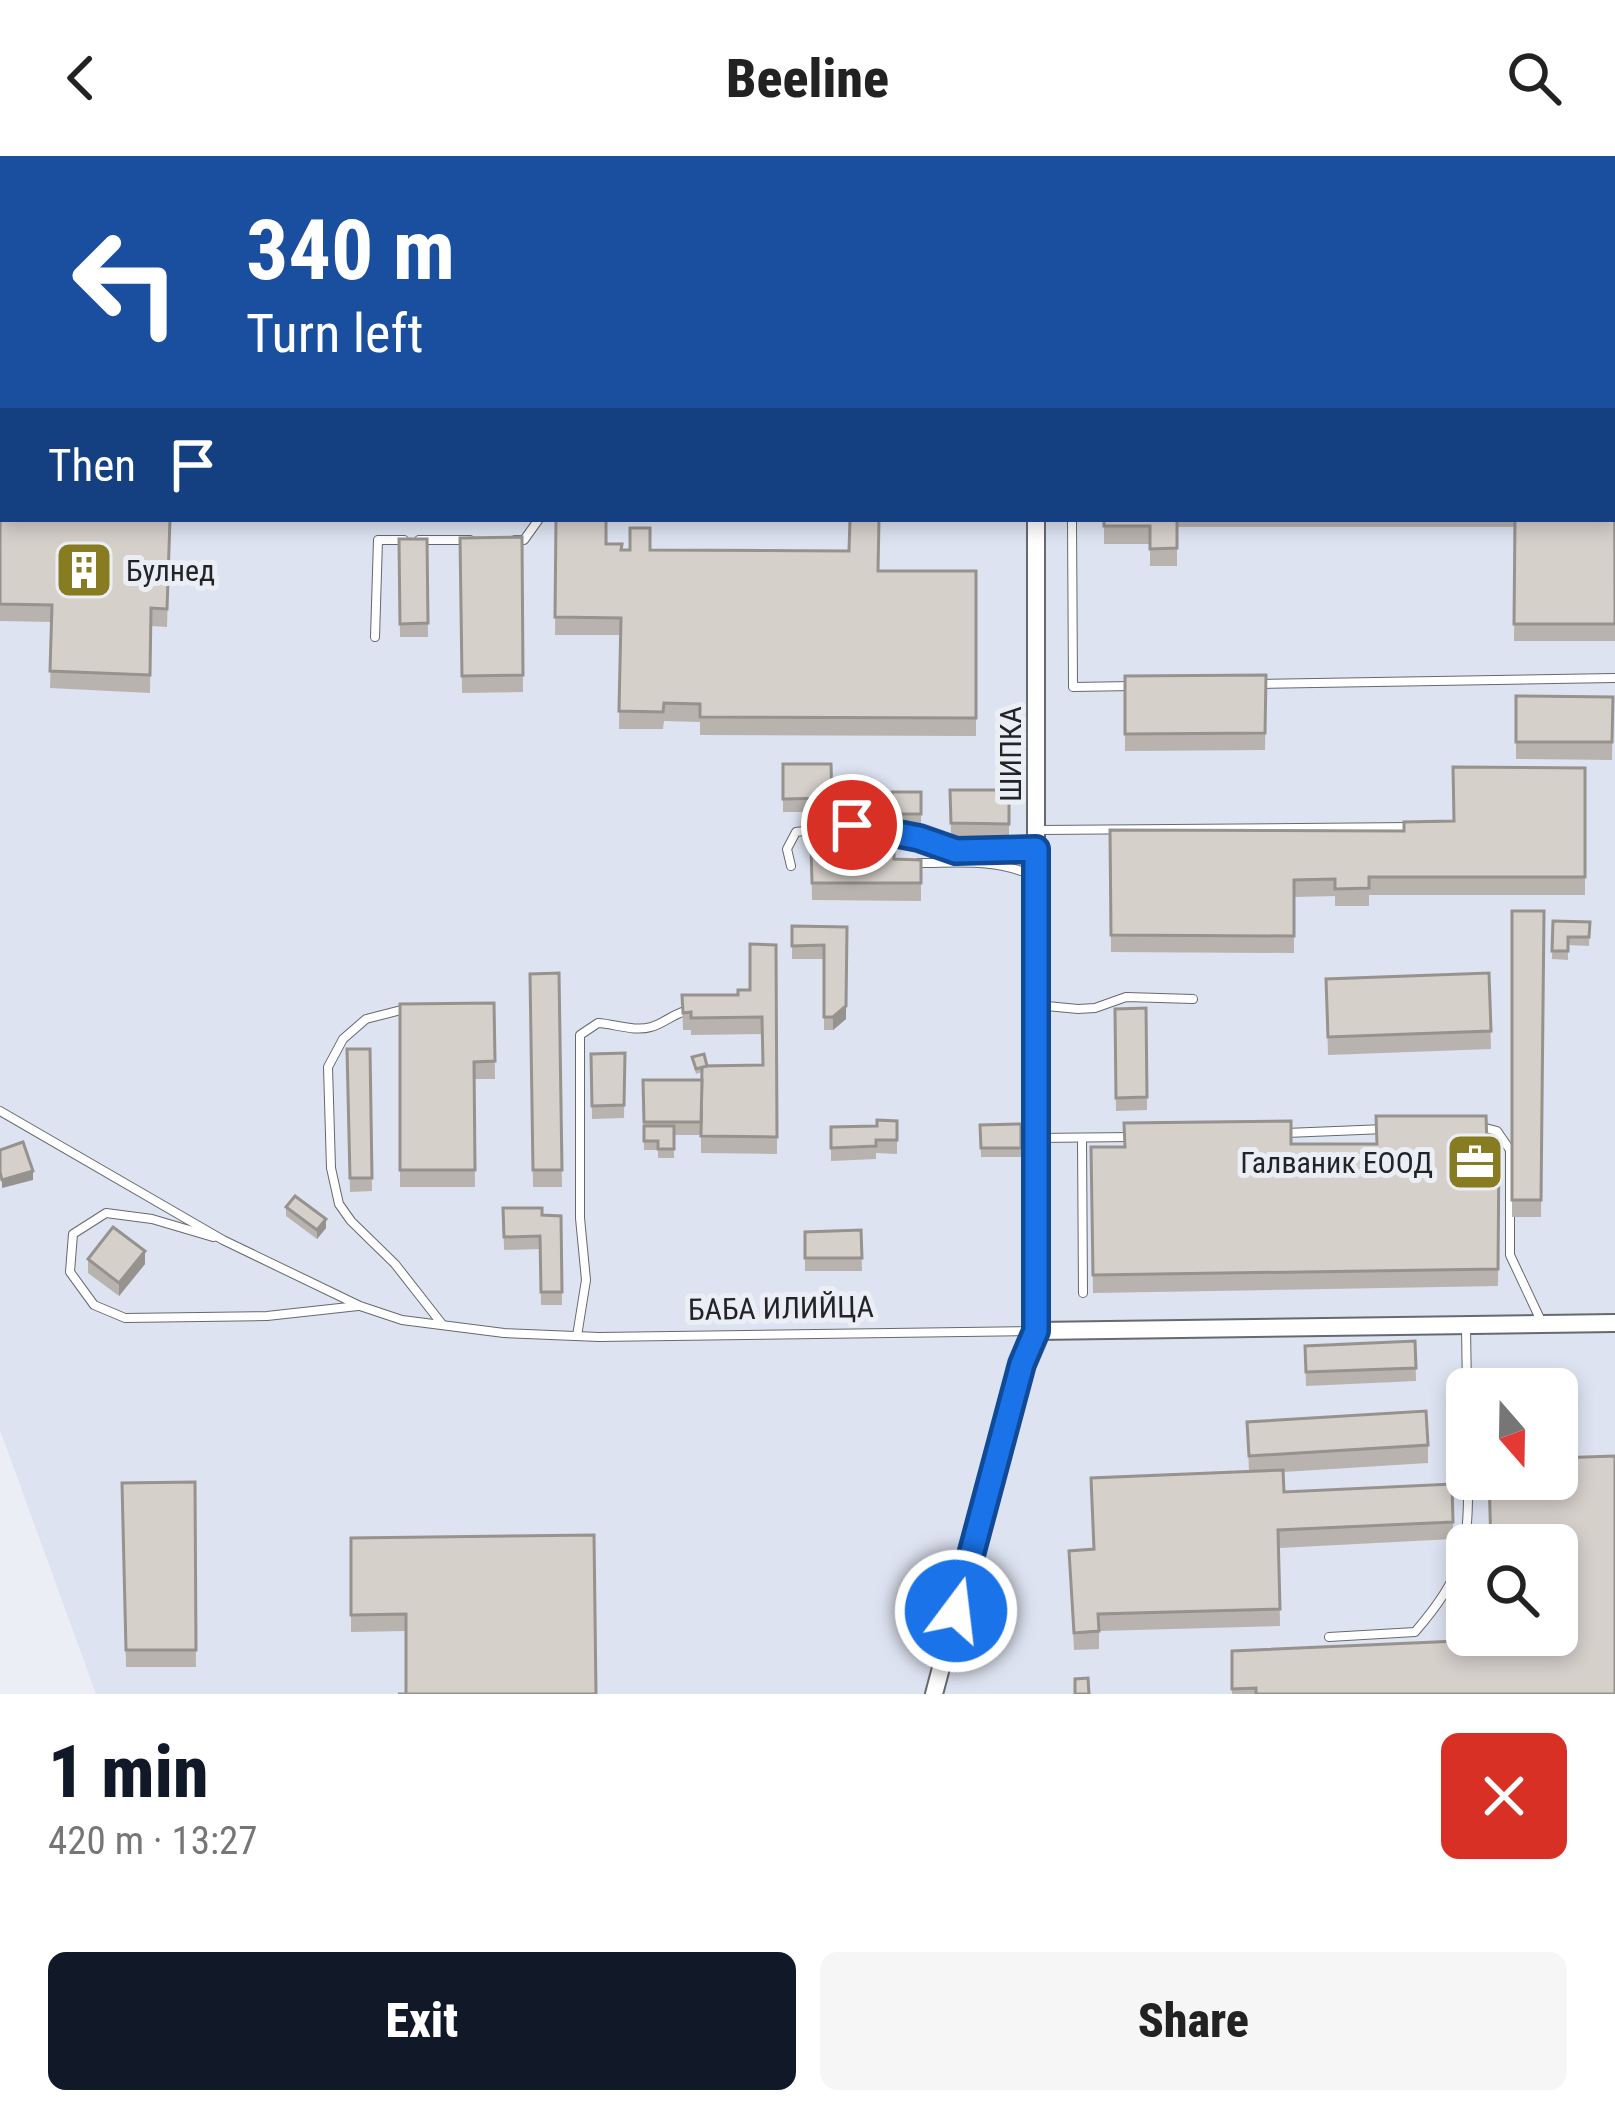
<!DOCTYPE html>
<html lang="en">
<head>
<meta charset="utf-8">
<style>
  :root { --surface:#fff; --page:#f6f6f6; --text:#222; --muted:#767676; --accent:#111827 }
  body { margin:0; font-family:"Roboto Condensed",sans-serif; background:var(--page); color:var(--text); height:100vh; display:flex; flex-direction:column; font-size:45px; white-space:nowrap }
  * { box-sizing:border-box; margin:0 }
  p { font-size:39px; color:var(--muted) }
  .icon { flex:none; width:66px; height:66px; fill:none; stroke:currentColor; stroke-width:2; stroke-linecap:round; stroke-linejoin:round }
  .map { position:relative; height:1538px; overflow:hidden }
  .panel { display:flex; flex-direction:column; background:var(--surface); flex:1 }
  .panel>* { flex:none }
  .top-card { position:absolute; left:0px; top:0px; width:1617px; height:366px; box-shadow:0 6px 18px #0003; background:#1a4fa0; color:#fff; overflow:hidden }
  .needle { width:78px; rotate:160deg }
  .controls { position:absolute; left:1446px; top:1212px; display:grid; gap:24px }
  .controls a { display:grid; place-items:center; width:132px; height:132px; border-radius:18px; background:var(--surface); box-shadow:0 6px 18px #0003; font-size:60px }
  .pin { position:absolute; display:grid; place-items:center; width:102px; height:102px; color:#fff; margin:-51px; border:6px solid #fff; border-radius:50%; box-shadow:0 3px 12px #0007 }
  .me { position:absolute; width:132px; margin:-66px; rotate:15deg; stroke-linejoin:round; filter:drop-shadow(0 0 9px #0008) }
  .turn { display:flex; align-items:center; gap:42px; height:252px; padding:0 48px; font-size:54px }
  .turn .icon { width:156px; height:156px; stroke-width:2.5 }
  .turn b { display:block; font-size:84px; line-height:102px }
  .then { display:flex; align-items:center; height:114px; padding:0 48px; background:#0003; gap:24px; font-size:45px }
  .round { display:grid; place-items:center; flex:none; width:126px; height:126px; border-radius:18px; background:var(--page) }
  .headline { display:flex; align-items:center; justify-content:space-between; height:204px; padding:0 48px }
  h1 { font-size:72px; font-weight:800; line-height:90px; color:var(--accent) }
  .cta { display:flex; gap:24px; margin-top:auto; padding:24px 48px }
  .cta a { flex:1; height:138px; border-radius:18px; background:var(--accent); color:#fff; font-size:48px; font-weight:800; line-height:138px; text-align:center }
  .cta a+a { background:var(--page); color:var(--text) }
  header { display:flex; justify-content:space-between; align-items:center; height:156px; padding:0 48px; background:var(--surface); font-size:54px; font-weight:800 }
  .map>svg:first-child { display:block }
  .built { fill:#dde3f1; fill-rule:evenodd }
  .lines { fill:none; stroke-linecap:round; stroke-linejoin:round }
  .lane-casing { stroke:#67696f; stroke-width:10 }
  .street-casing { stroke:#67696f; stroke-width:20 }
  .lane { stroke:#fff; stroke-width:8 }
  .street { stroke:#fff; stroke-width:16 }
  .wall { fill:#b8b3af }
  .shaded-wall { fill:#96928e }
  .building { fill:#d6d0cb; stroke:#96928e; stroke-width:3 }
  .route-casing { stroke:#114b97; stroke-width:30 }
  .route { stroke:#1a73e8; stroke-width:21 }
  .labels { text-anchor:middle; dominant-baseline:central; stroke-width:10; stroke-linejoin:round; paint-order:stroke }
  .poi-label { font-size:30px; fill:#232427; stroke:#ebeff5; text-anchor:start }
  .street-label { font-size:30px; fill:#232427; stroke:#ebeff5 }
</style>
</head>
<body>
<header><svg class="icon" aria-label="back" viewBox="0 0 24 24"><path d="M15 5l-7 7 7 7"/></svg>Beeline<svg class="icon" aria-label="search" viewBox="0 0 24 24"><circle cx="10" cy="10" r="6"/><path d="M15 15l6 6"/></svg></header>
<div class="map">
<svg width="1615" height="1538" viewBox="0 0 1615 1538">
  <rect width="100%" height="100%" fill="#ebeff5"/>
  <!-- built -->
  <path class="built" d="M 0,0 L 1615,0 L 1615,1538 L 96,1538 L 0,1274 ZM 3,3 L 1614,3 L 1614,363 L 3,363 ZM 1467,1233 L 1557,1233 L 1557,1323 L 1467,1323 ZM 1467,1389 L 1557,1389 L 1557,1479 L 1467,1479 Z"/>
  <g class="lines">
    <defs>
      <g id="lane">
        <polyline points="320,0 321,3"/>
        <polyline points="111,3 148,0"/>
        <polyline points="410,3 420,0"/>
        <polyline points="472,3 472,0"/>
        <polyline points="0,12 3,12"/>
        <polyline points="1614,30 1615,30"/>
        <polyline points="0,132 3,132"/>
        <polyline points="1072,363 1073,531 1134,530"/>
        <polyline points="419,384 470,384"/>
        <polyline points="515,384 524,384 539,363"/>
        <polyline points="375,481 378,384 404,384"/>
        <polyline points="1257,528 1615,522"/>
        <polyline points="1038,674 1413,671"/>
        <path d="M 919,707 C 959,707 998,702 1035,721"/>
        <polyline points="791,710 787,693 796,676 852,669 919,682 956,695 1035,693"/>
        <polyline points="1036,849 1078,853 1095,852 1126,841 1193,843"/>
        <polyline points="405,853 366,863 343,883 328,911 331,1012 339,1048 351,1065 395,1108 442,1168"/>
        <polyline points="0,955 223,1084 360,1150 402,1164 504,1177 599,1181 1035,1175"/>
        <polyline points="1478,970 1497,975 1510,994 1510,1099 1542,1167"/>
        <polyline points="1286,977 1385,973"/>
        <polyline points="1036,982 1133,981"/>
        <polyline points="1082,982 1083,1137"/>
        <polyline points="213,1081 152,1063 106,1057 73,1078 70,1116 94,1149 125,1162 267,1160 358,1150"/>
        <polyline points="1466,1171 1467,1235"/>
        <path d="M 577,1180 L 586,1124 L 580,1062 L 580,879 L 598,867 C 615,868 635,876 651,871 C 665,867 674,857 689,854"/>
        <path d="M 1329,1481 L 1415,1476 C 1462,1421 1469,1395 1468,1323"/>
      </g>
      <g id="street">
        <polyline points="1036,0 1036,3"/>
        <polyline points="1036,1175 1615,1167"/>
        <polyline points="934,1538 1022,1208 1036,1175 1036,363"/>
      </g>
    </defs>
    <!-- lane casing -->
    <use href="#lane" class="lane-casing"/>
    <!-- street casing -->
    <use href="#street" class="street-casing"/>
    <!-- lane -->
    <use href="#lane" class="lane"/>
    <!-- street -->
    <use href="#street" class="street"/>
  </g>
  <!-- wall -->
  <g class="wall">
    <polygon points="1615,93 1615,485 1514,485 1515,371 1177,371 1177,410 1150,410 1150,388 1104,388 1104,363 1614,363"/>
    <rect x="0" y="138" width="3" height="47"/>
    <polygon points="0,278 170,363 167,471 151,470 150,537 50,532 52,466 0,465"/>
    <polygon points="556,363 621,394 650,394 878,415 976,415 976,580 700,579 700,566 664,565 663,573 619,573 620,479 555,479"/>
    <polygon points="522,381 523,536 462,537 460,382"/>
    <polygon points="399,383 427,383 428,481 400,481"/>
    <polygon points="1266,519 1265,594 1125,595 1125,520"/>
    <polygon points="1516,540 1613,541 1612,604 1516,603"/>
    <polygon points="783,608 831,608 832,656 783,656"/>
    <polygon points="1585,612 1585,739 1369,739 1369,750 1335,750 1335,740 1294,741 1294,797 1111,796 1110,674 1404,675 1453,665"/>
    <polygon points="950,634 1009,634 1009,681 951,680"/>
    <rect x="892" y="636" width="29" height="31"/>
    <polygon points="811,690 894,703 921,704 921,745 812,744"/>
    <polygon points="1512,755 1544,755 1541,1061 1512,1061"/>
    <polygon points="1553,765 1590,766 1589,790 1568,789 1568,804 1552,803"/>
    <polygon points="792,770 847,771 846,863 833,874 824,874 824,803 792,803"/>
    <polygon points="776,789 777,998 701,997 701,979 674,979 674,1002 658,1002 658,994 644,994 643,924 702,924 702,916 696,918 692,901 707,910 763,909 762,878 691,879 691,874 683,874 682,839 738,839 750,834"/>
    <polygon points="559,817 562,1031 533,1031 530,818"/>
    <polygon points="1489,817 1491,893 1328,899 1326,823"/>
    <polygon points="494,847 495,923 474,923 475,1031 400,1031 400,848"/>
    <polygon points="1146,852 1147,954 1116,955 1115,853"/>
    <polygon points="347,893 370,893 372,1035 350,1036"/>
    <polygon points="625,897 624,962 592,963 591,898"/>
    <polygon points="897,965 897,998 876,997 876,1003 831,1005 831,971 877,970"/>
    <polygon points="1021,968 1021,1001 981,1001 980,969"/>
    <polygon points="1499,987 1498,1130 1093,1137 1091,991"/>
    <polygon points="286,1051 326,1072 317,1083 286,1060"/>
    <polygon points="503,1052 542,1059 561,1060 562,1149 541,1149 540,1093 504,1094"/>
    <polygon points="861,1074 862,1115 805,1115 805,1076"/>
    <polygon points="88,1103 145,1108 119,1140 88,1117"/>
    <polygon points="1415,1185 1416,1225 1306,1230 1305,1190"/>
    <polygon points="1247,1266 1428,1289 1428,1307 1283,1316 1284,1336 1453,1366 1453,1383 1279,1392 1280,1470 1099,1475 1099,1493 1074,1494 1069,1395 1094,1393 1249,1315"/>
    <polygon points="195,1326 196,1511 126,1511 122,1327"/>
    <polygon points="351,1382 596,1538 406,1538 406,1475 351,1476"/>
    <polygon points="1525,1479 1557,1479 1615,1538 1232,1538 1232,1495 1525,1482"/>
  </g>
  <!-- shaded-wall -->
  <g class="shaded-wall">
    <polygon points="846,850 846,863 833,874 833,861"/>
    <polygon points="33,1015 33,1024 2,1032 2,1024"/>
    <polygon points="326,1063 326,1072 317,1083 317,1074"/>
    <polygon points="145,1095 145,1108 119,1140 119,1127"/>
  </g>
  <!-- building -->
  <g class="building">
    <rect x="243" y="0" width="55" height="3"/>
    <rect x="492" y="0" width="29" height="3"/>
    <rect x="664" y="0" width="37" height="3"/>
    <rect x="831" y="0" width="163" height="3"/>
    <polygon points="1614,93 1615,468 1514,468 1515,363 1614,363"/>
    <rect x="0" y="138" width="3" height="30"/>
    <polygon points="0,278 3,279 3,363 170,363 167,453 151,452 150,519 50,515 52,449 0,448"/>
    <polygon points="556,363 606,364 606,388 622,388 621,394 630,394 630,372 650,372 650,394 849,395 850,363 879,363 878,415 976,415 976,562 700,561 700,548 664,547 663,556 619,555 621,462 555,461"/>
    <polygon points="1104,363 1177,363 1177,392 1150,393 1150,370 1104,370"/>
    <polygon points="522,381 523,519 462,520 460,382"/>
    <polygon points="399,383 427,383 428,467 400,468"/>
    <polygon points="1266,519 1265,577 1125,578 1125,520"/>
    <polygon points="1516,540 1613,541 1612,586 1516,586"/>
    <polygon points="783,608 831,608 832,642 783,643"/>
    <polygon points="1453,611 1585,612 1585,721 1369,721 1369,732 1335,733 1335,723 1294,724 1294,780 1111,779 1110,674 1404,675 1404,666 1454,665"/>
    <polygon points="950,634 1009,634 1009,668 951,667"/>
    <rect x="892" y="636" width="29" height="22"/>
    <polygon points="811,690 894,691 894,703 921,704 921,727 812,727"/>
    <polygon points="1512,755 1544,755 1541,1044 1512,1044"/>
    <polygon points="1553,765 1590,766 1589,781 1568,781 1568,795 1552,795"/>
    <polygon points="792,770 847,771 846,850 833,861 824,861 824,789 792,790"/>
    <polygon points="750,788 776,789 777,981 701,980 702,910 763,909 762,861 691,862 691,856 683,857 682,839 738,839 738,834 750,834"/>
    <polygon points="559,817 562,1014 533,1014 530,818"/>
    <polygon points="1489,817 1491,875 1328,881 1326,823"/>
    <polygon points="494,847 495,905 474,906 475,1014 400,1014 400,848"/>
    <polygon points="1146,852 1147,941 1116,942 1115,853"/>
    <polygon points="347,893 370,893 372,1022 350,1022"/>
    <polygon points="625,897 624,949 592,950 591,898"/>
    <polygon points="704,898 707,910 696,913 692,901"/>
    <polygon points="643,924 702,924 701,966 644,966"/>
    <polygon points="1376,960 1486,960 1487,988 1499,987 1498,1113 1093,1119 1091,991 1125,991 1124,967 1291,965 1291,988 1377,988"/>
    <polygon points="877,964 897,965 897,984 876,984 876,990 831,992 831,971 877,970"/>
    <polygon points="1021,968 1021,992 981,992 980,969"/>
    <polygon points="644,970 674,970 674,993 658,993 658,985 644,985"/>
    <polygon points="23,986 33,1015 2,1024 0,1016 0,994"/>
    <polygon points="295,1040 326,1063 317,1074 286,1051"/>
    <polygon points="503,1052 542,1052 542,1059 561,1060 562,1136 541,1136 540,1080 504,1081"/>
    <polygon points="113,1071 145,1095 119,1127 88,1103"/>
    <polygon points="861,1074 862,1102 805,1102 805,1076"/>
    <polygon points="1415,1185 1416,1212 1306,1216 1305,1190"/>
    <polygon points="1426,1255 1428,1289 1249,1300 1247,1266"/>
    <polygon points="1615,1300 1615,1538 1256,1538 1256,1532 1232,1533 1232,1495 1526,1482 1526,1479 1557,1479 1557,1389 1491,1389 1489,1323 1557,1323 1557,1302"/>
    <polygon points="1283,1314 1284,1336 1452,1328 1453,1366 1278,1374 1280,1453 1098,1458 1099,1475 1074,1477 1069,1395 1094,1393 1091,1322"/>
    <polygon points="195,1326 196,1494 126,1494 122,1327"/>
    <polygon points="594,1379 596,1538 398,1538 406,1538 406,1458 351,1459 351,1382"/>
    <polygon points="1088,1522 1089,1538 1075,1538 1075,1523"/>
  </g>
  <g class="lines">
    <defs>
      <polyline id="route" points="852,669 919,682 956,695 1036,693 1036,1175 1022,1208 956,1455"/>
    </defs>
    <!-- route casing -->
    <use href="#route" class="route-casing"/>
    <!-- route -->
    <use href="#route" class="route"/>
  </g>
  <!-- icons -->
  <defs>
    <symbol id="building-square" viewBox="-11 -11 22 22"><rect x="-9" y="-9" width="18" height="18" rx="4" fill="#877c22" stroke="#ebeff5"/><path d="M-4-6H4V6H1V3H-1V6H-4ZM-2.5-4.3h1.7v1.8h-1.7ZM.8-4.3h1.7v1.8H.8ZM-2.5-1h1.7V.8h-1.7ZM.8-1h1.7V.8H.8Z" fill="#fff"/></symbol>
    <symbol id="office-square" viewBox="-11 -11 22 22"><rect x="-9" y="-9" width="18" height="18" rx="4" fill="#877c22" stroke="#ebeff5"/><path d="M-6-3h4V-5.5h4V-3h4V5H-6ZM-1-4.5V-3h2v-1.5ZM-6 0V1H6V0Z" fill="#fff"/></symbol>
  </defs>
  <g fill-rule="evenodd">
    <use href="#building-square" x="51" y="381" width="66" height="66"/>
    <use href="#office-square" x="1442" y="973" width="66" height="66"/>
  </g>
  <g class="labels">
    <!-- poi labels -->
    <g class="poi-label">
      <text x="126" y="414">Булнед</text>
      <text x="1433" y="1006" text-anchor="end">Галваник ЕООД</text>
    </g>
    <!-- street labels -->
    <g class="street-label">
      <text transform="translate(1010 598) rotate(-90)">ШИПКА</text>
      <text transform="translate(781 1152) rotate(-1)">БАБА ИЛИЙЦА</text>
    </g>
  </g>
</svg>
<div class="controls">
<a><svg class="needle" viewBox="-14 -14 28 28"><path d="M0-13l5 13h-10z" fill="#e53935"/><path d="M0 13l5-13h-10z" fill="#767676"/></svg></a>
<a><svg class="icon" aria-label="search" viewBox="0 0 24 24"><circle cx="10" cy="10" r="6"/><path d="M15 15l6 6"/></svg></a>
</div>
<div class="pin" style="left:852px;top:669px;background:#d93025"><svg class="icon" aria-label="arrive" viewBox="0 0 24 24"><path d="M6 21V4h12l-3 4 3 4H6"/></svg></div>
<svg class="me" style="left:956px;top:1455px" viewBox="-20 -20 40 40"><circle r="17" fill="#1a73e8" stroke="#fff" stroke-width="3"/><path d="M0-11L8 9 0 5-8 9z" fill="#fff"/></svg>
<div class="top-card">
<div class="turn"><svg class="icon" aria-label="left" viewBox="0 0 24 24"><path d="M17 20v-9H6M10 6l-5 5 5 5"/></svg><div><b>340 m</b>Turn left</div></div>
<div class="then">Then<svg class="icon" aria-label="arrive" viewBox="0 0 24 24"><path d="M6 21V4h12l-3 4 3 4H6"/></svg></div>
</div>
</div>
<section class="panel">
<div class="headline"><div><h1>1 min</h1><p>420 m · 13:27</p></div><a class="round" style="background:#d93025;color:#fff"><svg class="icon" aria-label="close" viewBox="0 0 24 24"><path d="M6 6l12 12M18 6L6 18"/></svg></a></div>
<div class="cta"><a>Exit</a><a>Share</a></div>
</section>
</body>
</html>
